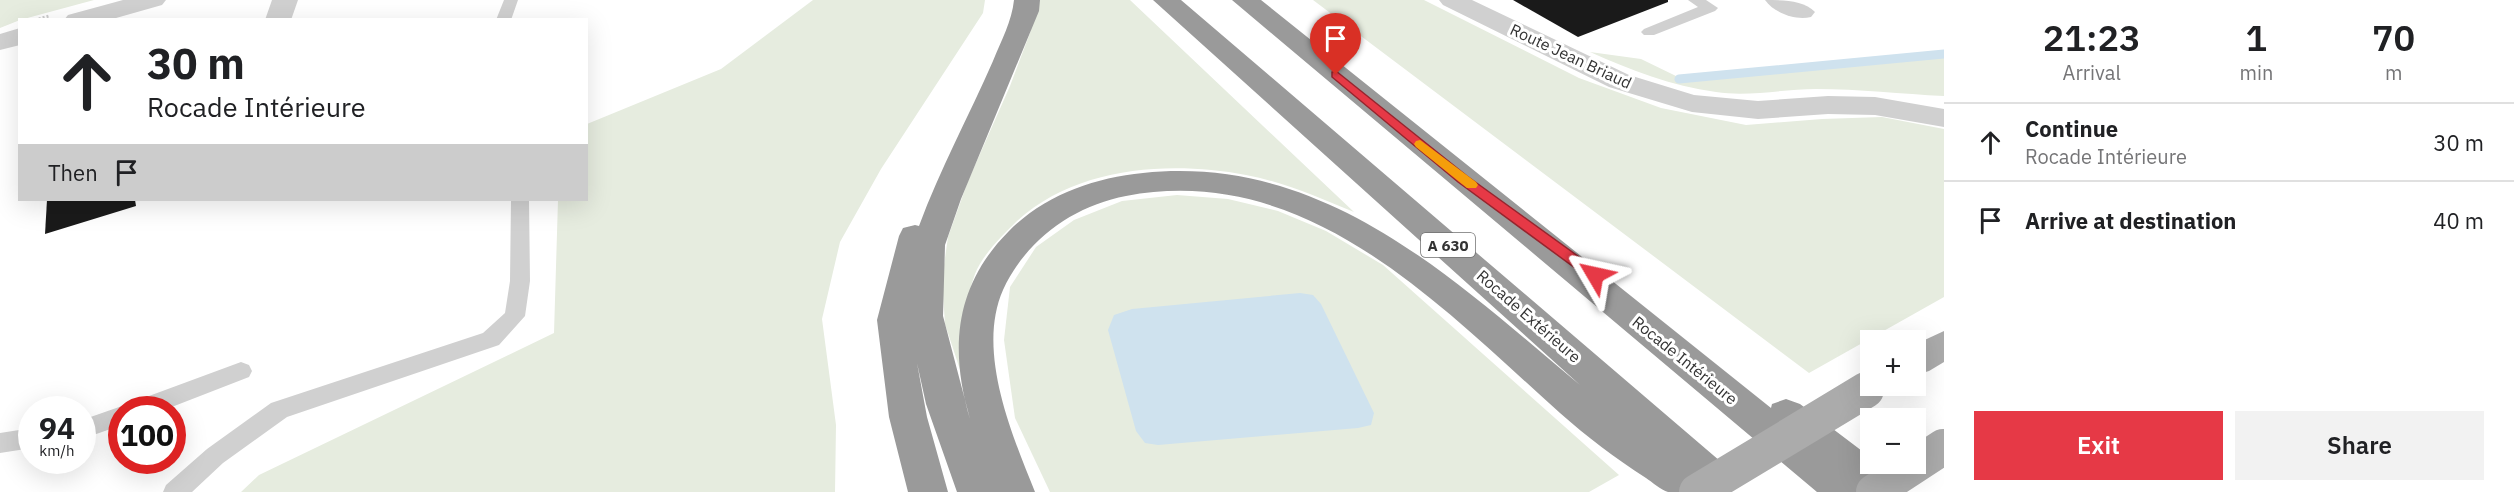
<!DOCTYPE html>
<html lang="en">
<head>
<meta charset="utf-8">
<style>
  :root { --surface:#fff; --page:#f2f2f2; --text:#202124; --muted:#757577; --line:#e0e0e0; --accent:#e63946 }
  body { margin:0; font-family:"IBM Plex Sans",sans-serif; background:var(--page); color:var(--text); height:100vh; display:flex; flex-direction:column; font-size:22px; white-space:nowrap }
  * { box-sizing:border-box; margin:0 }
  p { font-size:20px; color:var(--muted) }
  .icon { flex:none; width:33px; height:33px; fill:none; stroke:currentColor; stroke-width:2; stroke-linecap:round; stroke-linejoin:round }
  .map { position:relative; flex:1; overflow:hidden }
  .sheet { display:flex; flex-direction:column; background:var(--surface); width:570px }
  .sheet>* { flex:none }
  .hud { position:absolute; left:18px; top:18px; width:570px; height:183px; border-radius:0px; box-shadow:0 6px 24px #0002; background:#fff; color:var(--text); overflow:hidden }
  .tools { position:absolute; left:1860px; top:330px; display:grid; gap:12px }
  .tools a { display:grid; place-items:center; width:66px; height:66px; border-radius:0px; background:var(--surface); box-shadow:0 6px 24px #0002; font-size:30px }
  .speed { position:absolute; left:18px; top:396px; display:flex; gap:12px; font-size:30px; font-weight:700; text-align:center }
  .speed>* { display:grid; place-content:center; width:78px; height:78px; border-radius:50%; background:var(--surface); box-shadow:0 6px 24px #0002; line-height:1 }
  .speed small { font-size:15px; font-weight:400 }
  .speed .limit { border:9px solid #d22; background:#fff; color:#111 }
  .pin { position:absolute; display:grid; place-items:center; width:51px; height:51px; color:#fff; margin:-62px -26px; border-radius:50% 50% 50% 0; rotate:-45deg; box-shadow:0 0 6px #0007 }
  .pin .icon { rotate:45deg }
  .me { position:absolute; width:66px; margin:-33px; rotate:306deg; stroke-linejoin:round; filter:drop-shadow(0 0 4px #0008) }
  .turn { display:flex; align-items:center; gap:21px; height:126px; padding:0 30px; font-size:27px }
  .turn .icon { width:78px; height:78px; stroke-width:2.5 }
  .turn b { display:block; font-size:42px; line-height:51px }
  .then { display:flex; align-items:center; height:57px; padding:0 30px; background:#0003; gap:12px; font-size:22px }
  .eta { display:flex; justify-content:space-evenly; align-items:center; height:102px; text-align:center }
  .eta b { font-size:36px; font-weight:600; line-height:42px }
  .button { display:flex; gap:12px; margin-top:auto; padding:12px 30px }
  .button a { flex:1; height:69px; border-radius:0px; background:var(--accent); color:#fff; font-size:24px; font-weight:600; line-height:69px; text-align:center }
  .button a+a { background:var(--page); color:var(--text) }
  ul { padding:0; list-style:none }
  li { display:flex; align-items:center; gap:18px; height:78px; padding:0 30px; border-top:2px solid var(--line) }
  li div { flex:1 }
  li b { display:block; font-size:22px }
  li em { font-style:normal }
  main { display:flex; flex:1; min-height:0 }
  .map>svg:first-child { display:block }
  .green { fill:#e6ecdf }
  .water { fill:#cfe2ee }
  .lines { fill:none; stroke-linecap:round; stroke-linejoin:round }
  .stream { stroke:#cfe2ee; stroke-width:9 }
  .building { fill:#1a1a1a }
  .path { stroke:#cdcdcd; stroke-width:3; stroke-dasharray:2 2; stroke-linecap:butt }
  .lane { fill:#d0d0d0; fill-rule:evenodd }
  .street { fill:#d0d0d0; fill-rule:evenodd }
  .primary { fill:#ababab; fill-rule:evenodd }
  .highway { fill:#9a9a9a; fill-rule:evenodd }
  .primary-bridge { stroke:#ababab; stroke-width:36 }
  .route { fill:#e63946; stroke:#96252e; stroke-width:1.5 }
  .slow { fill:#f59e0b }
  .labels { text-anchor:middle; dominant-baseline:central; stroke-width:6; stroke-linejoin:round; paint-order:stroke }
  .shield { fill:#fff; stroke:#707070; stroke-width:1.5 }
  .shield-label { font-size:15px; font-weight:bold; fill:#333 }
  .street-label { font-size:16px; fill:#333; stroke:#fff }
</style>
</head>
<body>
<main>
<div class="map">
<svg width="1944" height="492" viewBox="0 0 1944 492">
  <rect width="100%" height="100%" fill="#fff"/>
  <!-- green -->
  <g class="green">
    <polygon points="0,0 94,0 20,20 0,28"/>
    <polygon points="813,0 985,0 983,13 881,169 840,242 822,319 836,425 835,492 241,492 259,475 554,333 558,200 586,200 587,124 721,69"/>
    <path d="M 1037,0 L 1130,0 L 1354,212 C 1319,198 1284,182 1246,175 C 1170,161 1078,166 1017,221 C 1002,236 983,254 975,274 C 962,309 964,345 964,382 L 945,324 L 942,279 L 948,237 L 968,181 L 1010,86 L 1030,33 Z"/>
    <polygon points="1313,0 1424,0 1579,78 1661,108 1746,125 1822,119 1882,117 1944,129 1944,297 1809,373"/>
    <path d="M 1944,51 L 1944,96 C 1902,94 1859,89 1816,89 C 1783,89 1749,97 1716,92 C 1671,86 1631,70 1590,52 L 1641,59 L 1676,76 Z"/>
    <polygon points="1177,195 1228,199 1278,211 1326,231 1383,265 1619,475 1589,492 1050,492 1015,418 1004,340 1010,287 1036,247 1074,220 1122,201"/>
  </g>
  <!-- water -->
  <polygon class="water" points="1300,293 1313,295 1321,304 1374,413 1371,425 1358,428 1158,445 1145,443 1136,431 1108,330 1114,315 1132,309"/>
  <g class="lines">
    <!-- stream -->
    <polyline class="stream" points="1679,79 1944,54"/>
  </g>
  <!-- building -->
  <g class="building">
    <polygon points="1513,0 1668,0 1668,2 1578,37"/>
    <polygon points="47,200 135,200 136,206 45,234"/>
  </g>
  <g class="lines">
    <!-- path -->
    <polyline class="path" points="35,20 49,16"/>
    <!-- lane -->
    <g class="lane">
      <polygon points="504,0 518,0 511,20 496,20"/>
      <polygon points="1688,0 1706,0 1718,8 1715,11 1654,35 1644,35 1641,32 1644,29 1698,7"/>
      <polygon points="511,200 529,200 530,281 525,316 499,345 287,417 223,463 192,492 163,492 166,485 207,449 271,403 483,333 505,313 510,281"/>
      <polygon points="241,362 249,365 252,371 249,377 164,410 122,410 122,425 82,439 82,420 122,406 128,408 130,403"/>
      <polygon points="32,428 32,448 0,453 0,433"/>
    </g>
    <!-- street -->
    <g class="street">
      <polygon points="123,0 166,0 162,5 109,20 64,20 68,15"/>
      <polygon points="272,0 298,0 291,20 265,20"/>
      <polygon points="1439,0 1472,0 1629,75 1694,95 1758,101 1828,96 1875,97 1944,109 1944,127 1875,115 1828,114 1758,119 1692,112 1609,87 1443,5"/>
      <path d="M 1765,0 C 1783,0 1804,0 1815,12 L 1811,17 C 1796,21 1774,13 1765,0 Z"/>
      <polygon points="20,28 20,45 0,50 0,34"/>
    </g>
    <!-- primary -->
    <polygon class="primary" points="1944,331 1944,362 1929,371 1916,375 1916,344"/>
    <!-- highway -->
    <g class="highway">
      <path d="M 1014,0 L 1040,0 L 1039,11 L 961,199 L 945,245 L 943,316 L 970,419 C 949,348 955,285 1009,231 C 1045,195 1093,178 1143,173 C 1324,154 1452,278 1580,385 L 1153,0 L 1181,0 L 1727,467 L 1733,479 L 1727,491 C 1716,492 1679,492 1668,492 C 1661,490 1652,482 1646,478 C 1615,458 1587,437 1560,413 C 1438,304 1307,162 1126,196 C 1073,206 1026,240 1003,290 C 976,351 1012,435 1035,492 L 957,492 L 926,404 L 917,363 L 927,417 L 948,492 L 908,492 L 889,417 L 877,320 L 899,236 L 903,228 L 915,225 L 919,226 C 940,169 969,116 993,61 C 1001,41 1012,21 1014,0 Z"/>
      <path d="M 1232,0 L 1261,0 L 1771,408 L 1772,404 L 1786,399 L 1800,404 L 1870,457 L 1870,464 C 1888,464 1900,477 1907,492 L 1817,492 Z"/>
    </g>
    <!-- primary-bridge -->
    <g class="primary-bridge">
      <polyline points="1697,492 1866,390"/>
      <polyline points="1874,492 1943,447"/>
    </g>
  </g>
  <!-- route -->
  <polygon class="route" points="1336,71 1467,176 1600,272 1602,275 1600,279 1590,279 1458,182 1332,77 1332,72"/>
  <!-- slow -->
  <polygon class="slow" points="1420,140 1476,182 1478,185 1476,188 1467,188 1416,147 1414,144 1416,141"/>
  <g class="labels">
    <!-- shield labels -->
    <rect class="shield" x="1421" y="233" width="54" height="24" rx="4.5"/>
    <g class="shield-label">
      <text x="1448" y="245">A 630</text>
    </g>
    <!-- street labels -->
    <g class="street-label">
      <text transform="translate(1571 56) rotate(25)">Route Jean Briaud</text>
      <text transform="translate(1529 316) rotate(41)">Rocade Extérieure</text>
      <text transform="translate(1685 360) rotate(39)">Rocade Intérieure</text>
    </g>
  </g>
</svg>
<div class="tools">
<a>+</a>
<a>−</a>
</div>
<div class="speed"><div>94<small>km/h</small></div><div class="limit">100</div></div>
<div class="pin" style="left:1336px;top:75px;background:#d93025"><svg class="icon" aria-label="arrive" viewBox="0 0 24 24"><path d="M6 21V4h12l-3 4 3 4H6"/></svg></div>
<svg class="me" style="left:1595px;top:275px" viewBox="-20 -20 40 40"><path d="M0-17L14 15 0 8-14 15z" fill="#e63946" stroke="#fff" stroke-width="4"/></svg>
<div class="hud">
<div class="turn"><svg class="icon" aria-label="ahead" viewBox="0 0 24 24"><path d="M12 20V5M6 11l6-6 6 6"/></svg><div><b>30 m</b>Rocade Intérieure</div></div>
<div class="then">Then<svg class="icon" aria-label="arrive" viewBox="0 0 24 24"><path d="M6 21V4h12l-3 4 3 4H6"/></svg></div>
</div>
</div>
<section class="sheet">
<div class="eta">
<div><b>21:23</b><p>Arrival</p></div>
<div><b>1</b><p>min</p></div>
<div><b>70</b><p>m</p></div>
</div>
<ul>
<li><svg class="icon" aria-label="ahead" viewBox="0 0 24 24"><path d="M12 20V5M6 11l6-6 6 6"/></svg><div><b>Continue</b><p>Rocade Intérieure</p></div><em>30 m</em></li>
<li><svg class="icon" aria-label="arrive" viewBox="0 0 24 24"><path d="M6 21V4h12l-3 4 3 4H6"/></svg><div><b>Arrive at destination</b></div><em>40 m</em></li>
</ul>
<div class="button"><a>Exit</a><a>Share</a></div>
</section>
</main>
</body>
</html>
